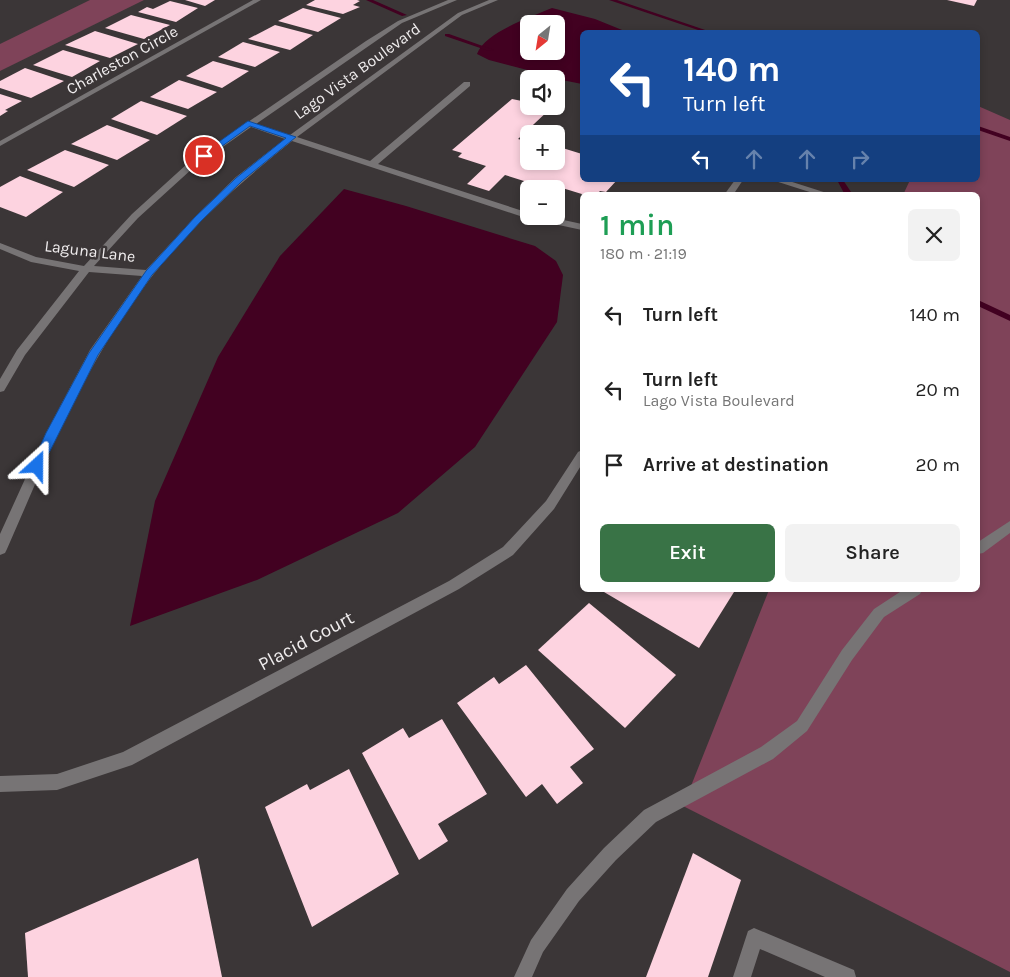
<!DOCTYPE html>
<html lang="en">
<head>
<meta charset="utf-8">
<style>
  :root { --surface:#fff; --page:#f2f2f2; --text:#222; --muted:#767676; --accent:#397346 }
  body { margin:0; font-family:Karla,sans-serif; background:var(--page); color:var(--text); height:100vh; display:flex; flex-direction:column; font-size:19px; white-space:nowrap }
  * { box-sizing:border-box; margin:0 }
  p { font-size:16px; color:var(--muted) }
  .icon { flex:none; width:28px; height:28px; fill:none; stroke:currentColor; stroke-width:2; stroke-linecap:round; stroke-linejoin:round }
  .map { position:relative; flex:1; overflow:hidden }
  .side { position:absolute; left:580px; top:192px; width:400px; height:400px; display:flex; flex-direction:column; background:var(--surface); border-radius:8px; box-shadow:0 2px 8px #0003 }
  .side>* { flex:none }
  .guide { position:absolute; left:580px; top:30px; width:400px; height:152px; border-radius:8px; box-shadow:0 2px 8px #0003; background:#1a4fa0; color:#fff; overflow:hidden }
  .needle { width:32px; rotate:210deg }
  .controls { position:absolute; left:520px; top:15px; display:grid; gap:10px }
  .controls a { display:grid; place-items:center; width:45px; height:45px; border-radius:8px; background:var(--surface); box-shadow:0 2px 8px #0003; font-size:25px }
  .pin { position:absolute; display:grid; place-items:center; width:42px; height:42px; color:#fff; margin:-21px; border:2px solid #fff; border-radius:50%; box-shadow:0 1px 5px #0007 }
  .me { position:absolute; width:55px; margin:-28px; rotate:24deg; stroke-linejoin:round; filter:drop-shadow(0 0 4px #0008) }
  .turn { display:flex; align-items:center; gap:18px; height:105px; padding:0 20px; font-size:22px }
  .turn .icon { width:65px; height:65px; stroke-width:2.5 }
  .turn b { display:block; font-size:35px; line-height:42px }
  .lanes { display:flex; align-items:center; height:48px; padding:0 20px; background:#0003; justify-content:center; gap:25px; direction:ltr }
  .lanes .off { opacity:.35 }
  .round { display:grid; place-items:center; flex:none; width:52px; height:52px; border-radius:8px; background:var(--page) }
  .head { display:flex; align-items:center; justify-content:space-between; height:85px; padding:0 20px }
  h1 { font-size:30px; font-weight:600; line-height:38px; color:#1e9e55 }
  .primary-button { display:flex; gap:10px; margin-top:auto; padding:10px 20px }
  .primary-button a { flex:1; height:58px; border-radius:8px; background:var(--accent); color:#fff; font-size:20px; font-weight:600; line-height:58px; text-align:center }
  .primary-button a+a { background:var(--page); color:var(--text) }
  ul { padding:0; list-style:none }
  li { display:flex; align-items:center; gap:15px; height:75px; padding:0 20px }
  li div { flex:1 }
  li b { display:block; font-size:19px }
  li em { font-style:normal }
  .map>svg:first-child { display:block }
  .green { fill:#7f4359 }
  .water { fill:#420121; fill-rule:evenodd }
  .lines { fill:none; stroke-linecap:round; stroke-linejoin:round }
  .stream { fill:#420121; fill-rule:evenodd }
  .building { fill:#fdd3e0 }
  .minor { fill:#777475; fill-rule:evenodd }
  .route { fill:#1a73e8; stroke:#114b97 }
  .labels { text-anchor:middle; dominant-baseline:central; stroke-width:5; stroke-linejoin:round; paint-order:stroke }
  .far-street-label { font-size:16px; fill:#f0edee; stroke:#3b3637 }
  .street-label { font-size:19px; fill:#f0edee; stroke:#3b3637 }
</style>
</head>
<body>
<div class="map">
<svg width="1010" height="977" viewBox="0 0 1010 977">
  <rect width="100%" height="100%" fill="#3b3637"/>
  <!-- green -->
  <g class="green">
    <polygon points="90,0 144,0 0,71 0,44"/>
    <polygon points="978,106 1010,120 1010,972 683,806 769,590 978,590 978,195 903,195 910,180 978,180"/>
  </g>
  <!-- water -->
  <g class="water">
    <path d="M 552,8 L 595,19 L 627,32 L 582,32 L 582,84 L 547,77 L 535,72 L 489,60 L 477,54 C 485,32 531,17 552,8 ZM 529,24 L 556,24 L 556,51 L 529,51 Z"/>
    <polygon points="344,189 406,206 535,246 556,261 563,275 557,322 475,447 398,513 257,580 130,626 155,501 218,357 280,256"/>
  </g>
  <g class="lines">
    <!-- stream -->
    <g class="stream">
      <polygon points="366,0 373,0 407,15 402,16"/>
      <polygon points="609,0 617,0 711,32 704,32"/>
      <polygon points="445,34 449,34 494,50 489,51 445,36"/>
      <polygon points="978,126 1010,137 1010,141 978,130"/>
      <polygon points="837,180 843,180 853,195 845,195"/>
      <polygon points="978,300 1010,315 1010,321 978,306"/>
    </g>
  </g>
  <!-- building -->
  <g class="building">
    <polygon points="185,0 215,0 205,6"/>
    <polygon points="315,0 357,0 360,1 353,5 360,7 343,14 306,5"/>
    <polygon points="947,0 977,0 974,6"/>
    <polygon points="170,1 198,8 176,22 138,12 147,7 153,9"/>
    <polygon points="303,8 341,18 318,32 278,21"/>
    <polygon points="131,15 170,25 144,39 105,28"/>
    <polygon points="275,25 313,35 290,50 248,39"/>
    <polygon points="95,31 138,44 110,58 65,45"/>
    <polygon points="243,42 280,52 255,67 218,57"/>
    <polygon points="63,50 100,61 72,77 33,65"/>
    <polygon points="213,61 249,71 222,88 186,76"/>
    <polygon points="25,68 64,81 31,98 0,88 0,81"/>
    <polygon points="179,80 217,92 188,109 150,97"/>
    <polygon points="0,94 22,101 5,110 8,111 0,116"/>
    <polygon points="526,98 529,98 529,106 550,109 518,139 529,142 529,161 556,161 556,146 582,154 582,180 617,180 606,192 600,191 596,195 585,195 546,183 543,187 505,175 489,191 467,184 486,166 458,157 462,153 452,150 512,99 522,101"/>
    <polygon points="141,101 187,116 157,135 111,119"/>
    <polygon points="107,125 150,140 117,160 71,144"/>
    <polygon points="65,150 109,165 74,187 27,170"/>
    <polygon points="20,176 63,192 26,217 0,207 0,187"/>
    <polygon points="606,590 730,590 734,592 699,648 604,592"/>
    <polygon points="589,603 676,675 625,728 538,650"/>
    <polygon points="526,665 594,749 570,767 583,783 557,804 542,784 526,797 457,703 494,677 499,684"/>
    <polygon points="442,719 487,794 438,824 448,841 419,860 362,753 403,728 409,738"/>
    <polygon points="349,769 399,874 312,927 265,807 307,784 310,790"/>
    <polygon points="693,853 741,880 708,977 646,977"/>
    <polygon points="198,858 222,977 28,977 25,933"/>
  </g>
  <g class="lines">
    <!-- minor -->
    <g class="minor">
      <polygon points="253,0 261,0 0,146 0,141"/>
      <path d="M 448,0 L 457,0 L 402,23 L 256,124 L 290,135 L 458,13 L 489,0 L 498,0 L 462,15 L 297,137 L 370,161 L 464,82 L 470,82 L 470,86 L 378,164 L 529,213 L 529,216 L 545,216 L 582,224 L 582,230 L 526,218 L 292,141 C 242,181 193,224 153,275 C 88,357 48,455 7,549 L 5,553 L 0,555 L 0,534 L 46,433 L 90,350 L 142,276 L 89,272 L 25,355 L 4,391 L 0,392 L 0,379 L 17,350 L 79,271 L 31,262 L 0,249 L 0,243 L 36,257 L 84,266 L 132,214 L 187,164 L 366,41 L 398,21 ZM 251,127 L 285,139 L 236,177 L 195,217 L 146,270 L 94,266 L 138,218 L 193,168 Z"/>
      <polygon points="735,180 743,180 733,195 724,195"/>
      <polygon points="772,180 786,180 833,195 819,195"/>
      <polygon points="582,450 582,464 554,509 513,555 459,589 132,765 57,790 0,792 0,776 57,774 123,752 449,581 503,547 546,501 578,452"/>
      <polygon points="1010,521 1010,533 983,553 978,554 978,542"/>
      <polygon points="903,590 922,590 920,594 884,617 852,660 807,731 773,759 656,822 616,860 579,901 543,952 532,977 514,977 531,940 567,889 604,848 644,810 761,747 797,721 842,650 874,609"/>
      <polygon points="754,928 854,970 856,977 825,977 760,949 751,977 733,977 748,931"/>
    </g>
  </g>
  <!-- route -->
  <polygon class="route" points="248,121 296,137 242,181 201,221 152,275 98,355 41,469 33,469 31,466 46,433 89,353 146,271 195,217 236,178 286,138 250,126 207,157 202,157 202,154"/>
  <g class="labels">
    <!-- far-street labels -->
    <g class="far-street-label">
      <text transform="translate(122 60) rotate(-29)">Charleston Circle</text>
      <text transform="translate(357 71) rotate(-36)">Lago Vista Boulevard</text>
      <text transform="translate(90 251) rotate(7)">Laguna Lane</text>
    </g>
    <!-- street labels -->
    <g class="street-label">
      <text transform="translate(306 641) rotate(-28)">Placid Court</text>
    </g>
  </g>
</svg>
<div class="controls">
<a><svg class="needle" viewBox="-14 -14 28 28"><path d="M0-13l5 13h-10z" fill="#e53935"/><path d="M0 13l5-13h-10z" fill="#767676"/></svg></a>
<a><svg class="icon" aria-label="sound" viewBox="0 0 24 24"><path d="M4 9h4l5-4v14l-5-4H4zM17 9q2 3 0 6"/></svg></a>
<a>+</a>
<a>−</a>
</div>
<div class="pin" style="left:204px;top:156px;background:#d93025"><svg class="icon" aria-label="arrive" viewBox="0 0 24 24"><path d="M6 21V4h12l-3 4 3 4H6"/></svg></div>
<svg class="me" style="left:37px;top:466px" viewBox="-20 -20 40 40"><path d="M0-17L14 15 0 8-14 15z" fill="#1a73e8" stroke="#fff" stroke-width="4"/></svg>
<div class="guide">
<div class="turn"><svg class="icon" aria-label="left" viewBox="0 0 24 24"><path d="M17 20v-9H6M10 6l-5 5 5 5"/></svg><div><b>140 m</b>Turn left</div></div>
<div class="lanes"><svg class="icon" aria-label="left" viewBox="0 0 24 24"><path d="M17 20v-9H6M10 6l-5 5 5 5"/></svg><svg class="icon off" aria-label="ahead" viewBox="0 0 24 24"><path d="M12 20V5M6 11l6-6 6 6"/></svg><svg class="icon off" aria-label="ahead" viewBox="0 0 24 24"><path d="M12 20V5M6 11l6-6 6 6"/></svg><svg class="icon off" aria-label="right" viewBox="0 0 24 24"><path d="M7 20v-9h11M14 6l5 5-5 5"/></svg></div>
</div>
<section class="side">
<div class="head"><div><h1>1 min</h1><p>180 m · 21:19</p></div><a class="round"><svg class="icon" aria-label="close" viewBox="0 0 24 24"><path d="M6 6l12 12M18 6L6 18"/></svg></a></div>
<ul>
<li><svg class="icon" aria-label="left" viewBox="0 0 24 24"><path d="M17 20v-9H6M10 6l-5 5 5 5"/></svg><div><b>Turn left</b></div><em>140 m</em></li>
<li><svg class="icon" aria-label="left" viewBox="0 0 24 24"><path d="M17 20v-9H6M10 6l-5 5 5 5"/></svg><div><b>Turn left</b><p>Lago Vista Boulevard</p></div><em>20 m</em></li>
<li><svg class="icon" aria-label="arrive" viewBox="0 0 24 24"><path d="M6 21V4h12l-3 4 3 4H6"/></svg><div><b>Arrive at destination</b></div><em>20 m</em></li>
</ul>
<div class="primary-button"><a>Exit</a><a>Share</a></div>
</section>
</div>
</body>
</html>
